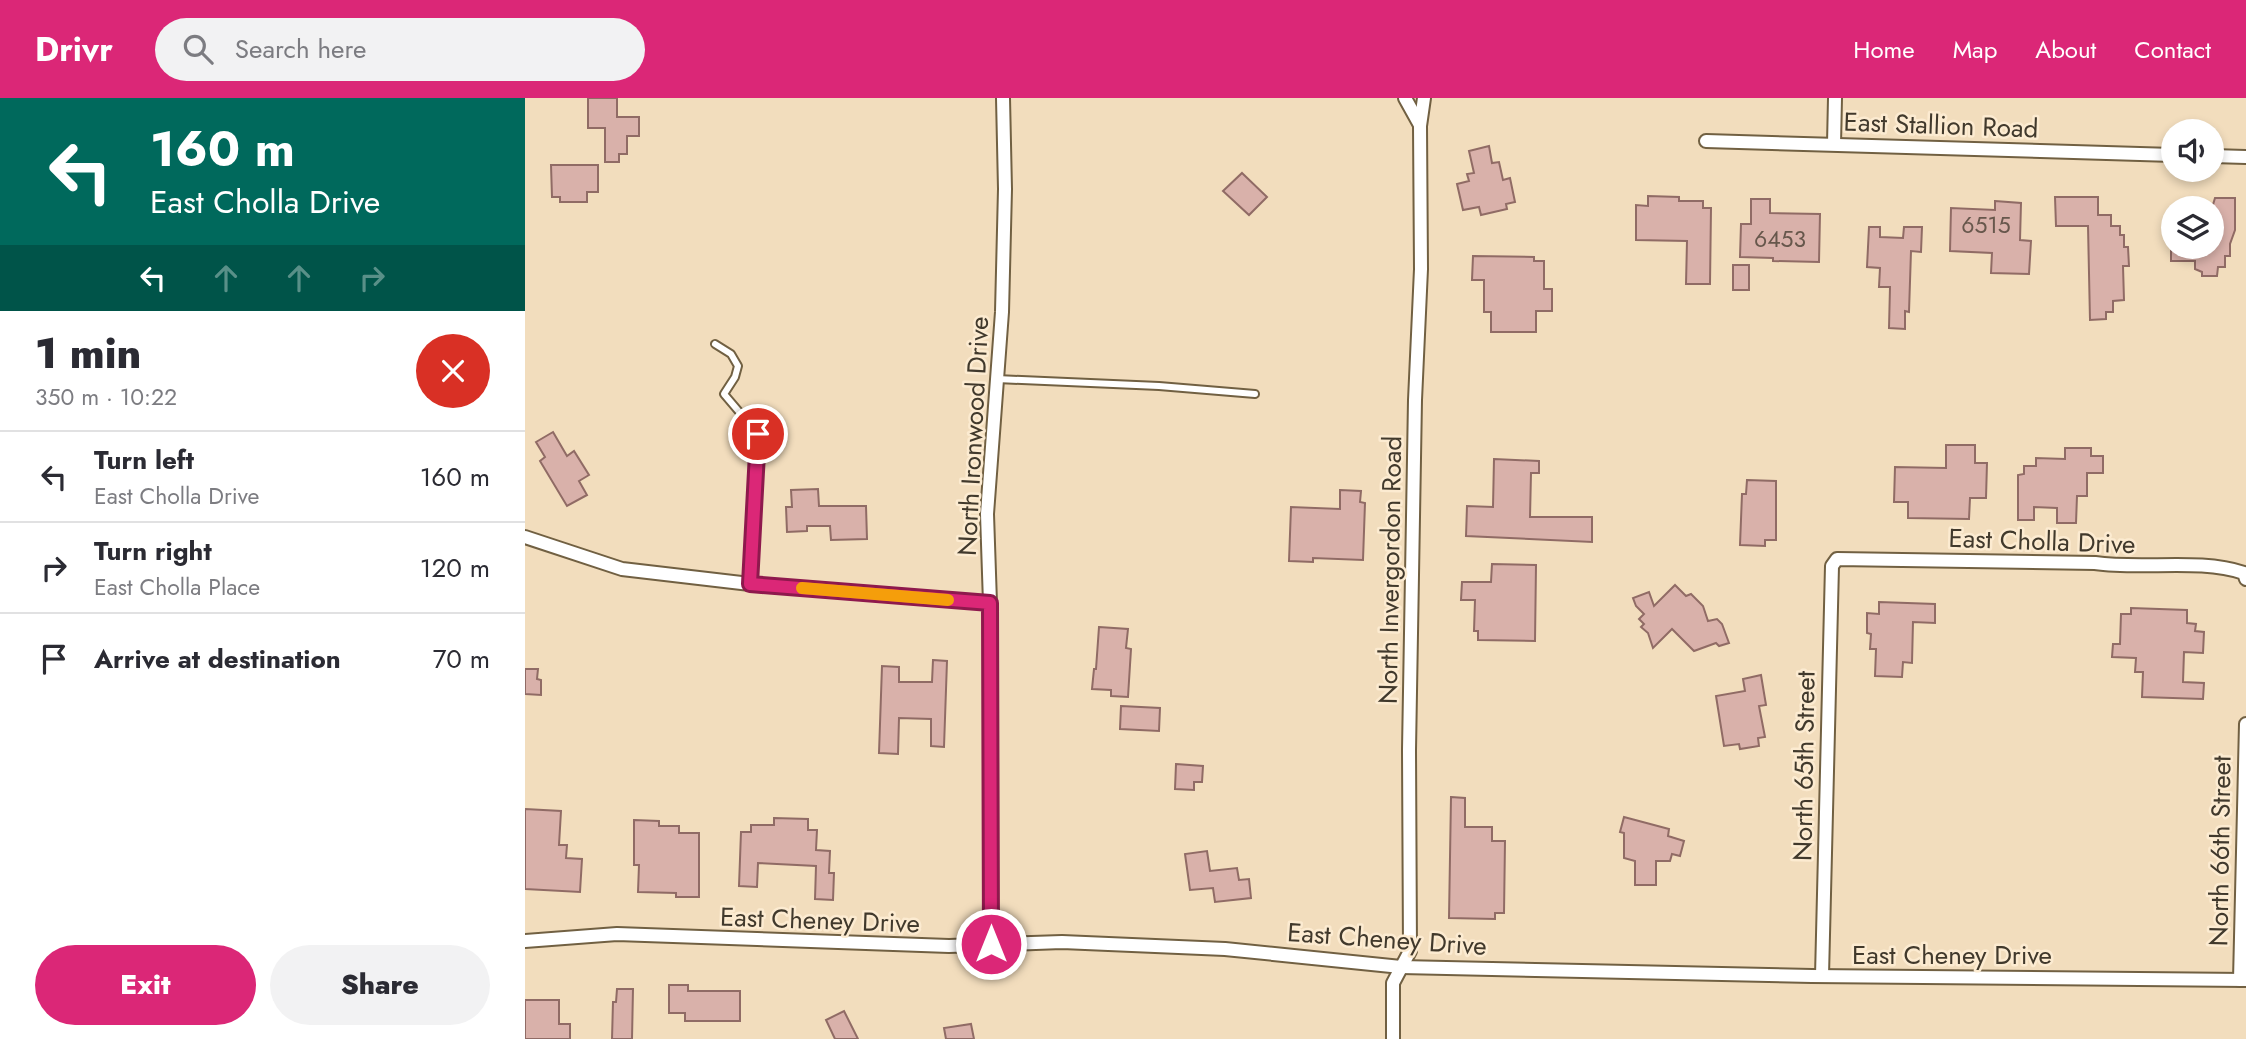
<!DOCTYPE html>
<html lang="en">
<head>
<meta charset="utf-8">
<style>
  :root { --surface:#fff; --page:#f2f2f3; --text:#2b2b33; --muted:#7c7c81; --line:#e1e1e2; --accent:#db2777 }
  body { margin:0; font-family:Jost,sans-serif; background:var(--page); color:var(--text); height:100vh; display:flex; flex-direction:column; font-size:26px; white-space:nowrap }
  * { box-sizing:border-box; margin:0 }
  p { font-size:23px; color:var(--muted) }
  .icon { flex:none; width:38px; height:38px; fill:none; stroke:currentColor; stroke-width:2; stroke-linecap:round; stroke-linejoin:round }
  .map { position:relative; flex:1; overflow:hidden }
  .drawer { display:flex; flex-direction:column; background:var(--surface); width:525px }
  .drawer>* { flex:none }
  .guide { background:#00695c; color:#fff; overflow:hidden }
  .fabs { position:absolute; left:1636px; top:21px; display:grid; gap:14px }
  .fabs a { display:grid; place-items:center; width:63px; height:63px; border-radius:50%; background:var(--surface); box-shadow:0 4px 10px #0003; font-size:35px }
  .pin { position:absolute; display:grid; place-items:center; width:60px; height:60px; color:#fff; margin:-30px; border:4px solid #fff; border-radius:50%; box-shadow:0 2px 7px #0007 }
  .me { position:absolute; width:77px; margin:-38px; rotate:0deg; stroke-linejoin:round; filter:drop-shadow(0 0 5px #0008) }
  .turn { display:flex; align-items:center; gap:24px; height:147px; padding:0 35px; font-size:32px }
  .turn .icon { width:91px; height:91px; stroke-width:2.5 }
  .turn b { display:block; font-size:49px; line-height:60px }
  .lanes { display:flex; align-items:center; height:66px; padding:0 35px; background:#0003; justify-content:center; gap:35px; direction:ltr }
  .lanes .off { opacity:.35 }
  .round { display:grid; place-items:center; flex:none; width:74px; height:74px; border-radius:37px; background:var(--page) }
  .summary { display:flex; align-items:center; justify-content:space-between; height:119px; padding:0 35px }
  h1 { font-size:42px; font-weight:800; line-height:52px }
  .action { display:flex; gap:14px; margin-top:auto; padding:14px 35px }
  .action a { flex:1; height:80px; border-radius:42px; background:var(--accent); color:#fff; font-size:28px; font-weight:800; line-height:80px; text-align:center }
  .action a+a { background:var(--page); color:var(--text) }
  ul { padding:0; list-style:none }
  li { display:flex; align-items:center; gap:21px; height:91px; padding:0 35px; border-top:2px solid var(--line) }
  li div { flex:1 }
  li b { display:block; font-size:26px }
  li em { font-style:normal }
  header { display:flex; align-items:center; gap:42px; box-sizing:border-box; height:98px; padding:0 35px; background:var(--accent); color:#fff }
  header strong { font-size:33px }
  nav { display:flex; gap:38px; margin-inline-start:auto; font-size:24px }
  .search { width:490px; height:63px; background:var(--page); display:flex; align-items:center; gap:18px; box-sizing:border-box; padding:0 24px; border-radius:38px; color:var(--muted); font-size:26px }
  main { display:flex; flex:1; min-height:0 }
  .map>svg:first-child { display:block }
  .building { fill:#d9b1aa; stroke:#906b65; stroke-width:2 }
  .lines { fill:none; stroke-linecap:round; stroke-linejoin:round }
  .service-casing { stroke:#716042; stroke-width:10 }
  .minor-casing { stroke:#716042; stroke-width:16 }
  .service { stroke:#fff; stroke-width:6 }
  .minor { stroke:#fff; stroke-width:12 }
  .route-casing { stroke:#8e194d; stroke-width:18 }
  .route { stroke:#db2777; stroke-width:12 }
  .slow { stroke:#f59e0b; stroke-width:12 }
  .labels { text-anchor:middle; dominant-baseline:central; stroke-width:5; stroke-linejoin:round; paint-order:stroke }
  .number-label { font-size:23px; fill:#67574c }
  .street-label { font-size:26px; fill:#41392c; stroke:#fcebd1 }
</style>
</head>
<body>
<header>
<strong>Drivr</strong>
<div class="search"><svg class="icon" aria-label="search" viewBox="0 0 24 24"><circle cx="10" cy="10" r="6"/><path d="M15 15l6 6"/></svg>Search here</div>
<nav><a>Home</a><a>Map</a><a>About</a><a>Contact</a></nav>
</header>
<main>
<section class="drawer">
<div class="guide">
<div class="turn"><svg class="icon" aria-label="left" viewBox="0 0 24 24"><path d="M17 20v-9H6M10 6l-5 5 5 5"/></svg><div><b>160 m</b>East Cholla Drive</div></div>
<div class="lanes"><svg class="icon" aria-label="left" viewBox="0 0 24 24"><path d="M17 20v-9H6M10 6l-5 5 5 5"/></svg><svg class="icon off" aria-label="ahead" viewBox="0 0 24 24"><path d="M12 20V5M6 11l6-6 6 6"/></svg><svg class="icon off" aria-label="ahead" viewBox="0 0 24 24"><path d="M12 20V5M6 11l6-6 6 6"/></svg><svg class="icon off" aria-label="right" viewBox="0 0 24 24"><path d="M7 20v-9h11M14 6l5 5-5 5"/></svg></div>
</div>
<div class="summary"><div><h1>1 min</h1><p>350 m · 10:22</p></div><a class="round" style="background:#d93025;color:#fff"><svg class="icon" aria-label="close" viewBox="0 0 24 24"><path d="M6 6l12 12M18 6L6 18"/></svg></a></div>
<ul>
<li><svg class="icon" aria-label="left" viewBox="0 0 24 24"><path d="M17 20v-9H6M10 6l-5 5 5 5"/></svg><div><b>Turn left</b><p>East Cholla Drive</p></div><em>160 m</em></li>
<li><svg class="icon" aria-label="right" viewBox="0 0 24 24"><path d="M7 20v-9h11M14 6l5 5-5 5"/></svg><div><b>Turn right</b><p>East Cholla Place</p></div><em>120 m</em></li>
<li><svg class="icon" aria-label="arrive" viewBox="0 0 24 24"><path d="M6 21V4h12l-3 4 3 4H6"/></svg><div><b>Arrive at destination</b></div><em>70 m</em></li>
</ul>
<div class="action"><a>Exit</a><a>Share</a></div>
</section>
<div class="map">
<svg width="1721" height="941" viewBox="0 0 1721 941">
  <rect width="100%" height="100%" fill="#f2ddbd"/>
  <!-- building -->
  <g class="building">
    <polygon points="63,0 92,0 92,19 114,19 114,38 102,38 102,56 94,56 94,64 80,64 80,30 63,30"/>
    <polygon points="964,48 967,65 974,64 978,82 985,80 990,104 981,106 982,111 956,117 954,109 938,112 932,86 944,83 942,76 949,75 944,53"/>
    <polygon points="26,67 73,67 73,94 62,94 62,104 35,104 35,99 27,99"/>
    <polygon points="717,75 742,99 724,117 698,93"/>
    <polygon points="1123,98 1154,99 1154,103 1178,103 1178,110 1186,110 1185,186 1161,186 1162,143 1111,142 1111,107 1123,108"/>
    <polygon points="1530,99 1573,99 1573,117 1586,117 1586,128 1595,128 1595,137 1599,137 1599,149 1603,149 1604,168 1598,168 1599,202 1588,203 1588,214 1581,214 1581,221 1565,222 1563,128 1531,128"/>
    <polygon points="1690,100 1710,100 1710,132 1705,146 1705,158 1700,158 1700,169 1693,169 1692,178 1677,178 1677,174 1670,171 1670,163 1646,163 1646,149 1687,149 1687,110"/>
    <polygon points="1226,101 1245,101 1245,115 1295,116 1294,164 1248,163 1248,160 1215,159 1216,126 1226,126"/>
    <polygon points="1470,103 1496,105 1495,142 1506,143 1504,176 1466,175 1467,155 1425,153 1426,110 1470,112"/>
    <polygon points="1344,129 1355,129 1355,139 1378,140 1379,129 1397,129 1396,154 1386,153 1384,214 1380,213 1380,231 1364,230 1365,189 1354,189 1355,170 1342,169"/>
    <polygon points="948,158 1009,159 1009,163 1019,163 1019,191 1027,191 1027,213 1011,213 1011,234 966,234 966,214 959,214 959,182 947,182"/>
    <rect x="1208" y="167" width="16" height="25"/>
    <polygon points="28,334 42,358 49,353 64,377 54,383 62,397 42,408 15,363 20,359 11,344"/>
    <polygon points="1421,347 1450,347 1450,365 1462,365 1461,400 1445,400 1444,421 1383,420 1383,404 1369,404 1370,369 1421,370"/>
    <polygon points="1540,350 1566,350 1566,358 1578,358 1578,375 1562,375 1562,398 1552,398 1551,425 1532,425 1532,410 1509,409 1509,422 1493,422 1493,377 1499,376 1499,368 1511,368 1511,360 1540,361"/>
    <polygon points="969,361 1014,363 1014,375 1006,375 1005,419 1067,419 1067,444 941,438 942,408 968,409"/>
    <polygon points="1222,382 1251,383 1251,442 1240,442 1240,448 1215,447 1217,396 1221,396"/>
    <polygon points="293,391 294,408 341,408 342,441 306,442 305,428 282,428 282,433 262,434 261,409 267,409 266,392"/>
    <polygon points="815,392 836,393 835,404 840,405 838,462 788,460 788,464 764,463 766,409 815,411"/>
    <polygon points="967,466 1011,467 1010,543 953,542 953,533 949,533 950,502 936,502 937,484 966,484"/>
    <polygon points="1150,487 1161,498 1166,496 1178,508 1183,523 1192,521 1197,526 1204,545 1194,548 1191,545 1169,553 1147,531 1128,550 1123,535 1116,529 1119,526 1114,521 1119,516 1111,508 1108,500 1124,494 1129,508"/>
    <polygon points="1354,504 1410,506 1410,525 1388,524 1387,565 1378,564 1377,579 1350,578 1351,551 1345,551 1346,536 1342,535 1342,515 1354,516"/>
    <polygon points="1606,510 1662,512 1662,525 1671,526 1670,533 1679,534 1678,555 1659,554 1658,584 1679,585 1678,601 1617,599 1618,574 1610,574 1611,560 1587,559 1588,546 1595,546 1596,516 1606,516"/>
    <polygon points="574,529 603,531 601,550 606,551 603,599 586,598 586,592 567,591 569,571 571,571"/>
    <polygon points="408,562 422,563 419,649 406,648 406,621 374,620 373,656 354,655 357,568 374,569 374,584 407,584"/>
    <polygon points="0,571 13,571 12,581 16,582 16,597 0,596"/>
    <polygon points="1236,577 1241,607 1234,608 1240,639 1233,640 1234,648 1215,651 1214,646 1199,648 1191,598 1220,593 1218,581"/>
    <polygon points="596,608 635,610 634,633 595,631"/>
    <polygon points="651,666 678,668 677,684 669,684 669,692 650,691"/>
    <polygon points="926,699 940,700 940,729 967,729 967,743 980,743 979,815 970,815 970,821 924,820"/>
    <polygon points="0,711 36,713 34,747 42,747 41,760 57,761 55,794 0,791"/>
    <polygon points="1099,719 1144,731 1143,738 1159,743 1155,758 1147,756 1145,763 1131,763 1131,787 1110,787 1110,763 1099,760 1099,735 1095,734"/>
    <polygon points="249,720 283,721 283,732 292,732 291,752 305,753 304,775 309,775 308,802 290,801 291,768 233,765 232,789 214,788 216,734 226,734 226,727 249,727"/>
    <polygon points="109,722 134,723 134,728 154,728 154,735 174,735 174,799 151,799 151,795 113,794 114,767 109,767"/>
    <polygon points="682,753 685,773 712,770 714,782 724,781 726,800 690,804 688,790 665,792 660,756"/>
    <polygon points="144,887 163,887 163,893 215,893 215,923 160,923 160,915 144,915"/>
    <polygon points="92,891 108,891 107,941 87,941 88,904 91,904"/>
    <polygon points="0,902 34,902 34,926 45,926 45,941 0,941"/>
    <polygon points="319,913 333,941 310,941 301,922"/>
    <polygon points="446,926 449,941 421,941 419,930"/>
  </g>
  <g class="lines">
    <defs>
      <g id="service">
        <polyline points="190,246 206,256 213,268 210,279 199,296 233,336"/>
        <polyline points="472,281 634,288 730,296"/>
      </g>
      <g id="minor">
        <polyline points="880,0 895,27"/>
        <polyline points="1181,43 1648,57"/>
        <polyline points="1309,46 1310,0"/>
        <polyline points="1687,58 1721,59"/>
        <polyline points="0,439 97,471 225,486 465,505"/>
        <polyline points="225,486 233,336"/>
        <polyline points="0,843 92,836 424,848 537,844 700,851 876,869 1287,878 1721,882"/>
        <polyline points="466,846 465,505 462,416 477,214 480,91 478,0"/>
        <path d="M 1297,878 L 1307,468 L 1312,461 L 1570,465 C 1618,472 1674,460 1719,475 L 1721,481"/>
        <polyline points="1715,882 1721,626"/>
        <polyline points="868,941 868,885 885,853 884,652 890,302 896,171 895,28 899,0"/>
      </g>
    </defs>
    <!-- service casing -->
    <use href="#service" class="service-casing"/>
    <!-- minor casing -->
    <use href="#minor" class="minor-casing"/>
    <!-- service -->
    <use href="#service" class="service"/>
    <!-- minor -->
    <use href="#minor" class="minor"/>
  </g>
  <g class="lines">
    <defs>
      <polyline id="route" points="233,336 225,486 465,505 466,846"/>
    </defs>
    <!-- route casing -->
    <use href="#route" class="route-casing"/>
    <!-- route -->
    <use href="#route" class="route"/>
    <!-- slow -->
    <polyline class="slow" points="277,490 423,502"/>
  </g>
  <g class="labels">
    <!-- number labels -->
    <g class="number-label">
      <text x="1461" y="127">6515</text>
      <text x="1255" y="141">6453</text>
    </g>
    <!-- street labels -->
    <g class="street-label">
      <text transform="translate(1416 27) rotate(2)">East Stallion Road</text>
      <text transform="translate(448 338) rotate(-87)">North Ironwood Drive</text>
      <text transform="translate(1517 443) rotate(2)">East Cholla Drive</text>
      <text transform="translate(865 472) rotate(-89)">North Invergordon Road</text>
      <text transform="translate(1279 668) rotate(-89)">North 65th Street</text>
      <text transform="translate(1695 753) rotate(-89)">North 66th Street</text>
      <text transform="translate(295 822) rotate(2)">East Cheney Drive</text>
      <text transform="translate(862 841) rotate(4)">East Cheney Drive</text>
      <text x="1427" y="857">East Cheney Drive</text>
    </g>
  </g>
</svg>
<div class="fabs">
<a><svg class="icon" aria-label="sound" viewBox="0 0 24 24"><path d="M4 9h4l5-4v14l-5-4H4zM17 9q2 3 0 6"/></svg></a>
<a><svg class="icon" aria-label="layers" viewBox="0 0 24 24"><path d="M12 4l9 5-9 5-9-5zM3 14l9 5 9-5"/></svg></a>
</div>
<div class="pin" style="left:233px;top:336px;background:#d93025"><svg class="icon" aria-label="arrive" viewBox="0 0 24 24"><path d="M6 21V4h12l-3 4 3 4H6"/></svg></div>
<svg class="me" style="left:466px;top:846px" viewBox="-20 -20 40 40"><circle r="17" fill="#db2777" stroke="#fff" stroke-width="3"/><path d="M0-11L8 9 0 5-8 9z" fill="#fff"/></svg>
</div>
</main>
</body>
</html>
